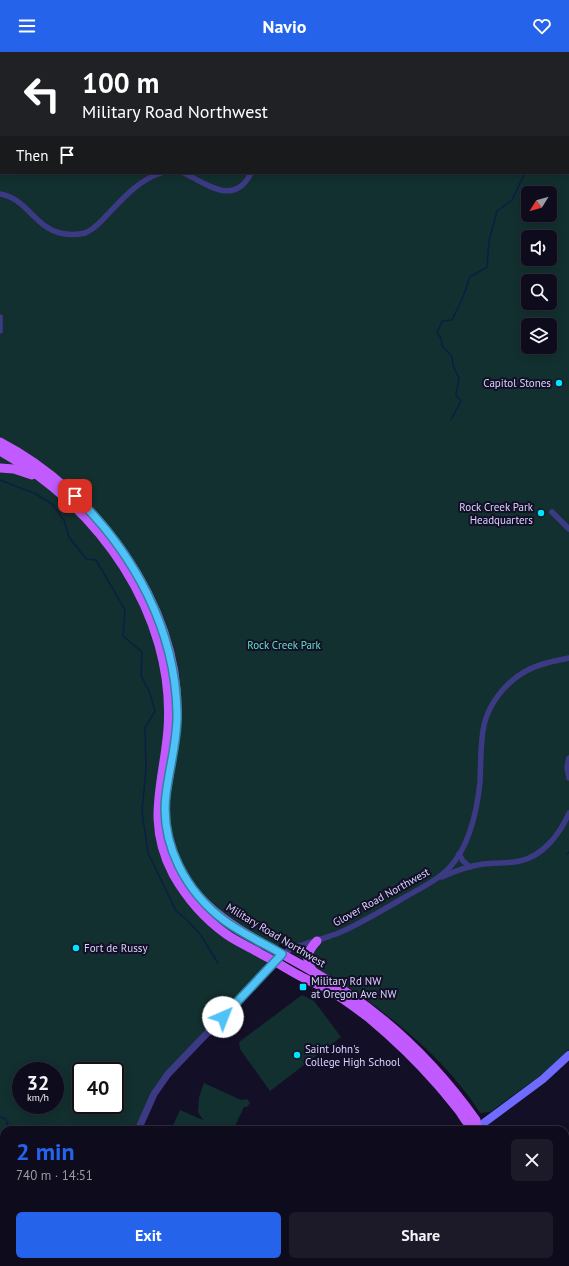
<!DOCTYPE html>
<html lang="en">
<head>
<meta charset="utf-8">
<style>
  :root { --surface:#0e0b1c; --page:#1c1929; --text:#f1f3f6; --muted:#9b9ba3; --line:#2e2b3b; --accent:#2563eb }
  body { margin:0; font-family:"PT Sans",sans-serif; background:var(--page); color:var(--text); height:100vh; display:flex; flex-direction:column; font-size:15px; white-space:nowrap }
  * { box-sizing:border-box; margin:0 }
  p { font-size:13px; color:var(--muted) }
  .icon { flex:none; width:22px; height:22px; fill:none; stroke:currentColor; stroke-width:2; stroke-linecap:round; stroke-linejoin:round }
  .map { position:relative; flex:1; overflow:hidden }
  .side { position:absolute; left:0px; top:1074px; width:569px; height:140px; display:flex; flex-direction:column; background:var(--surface); border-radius:12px 12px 0 0; box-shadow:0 2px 10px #0003,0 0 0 1px var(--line) }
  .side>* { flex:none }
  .hud { position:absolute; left:0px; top:0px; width:569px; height:122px; box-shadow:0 2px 10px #0003,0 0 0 1px var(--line); background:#202124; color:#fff; overflow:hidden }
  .needle { width:26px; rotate:233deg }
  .buttons { position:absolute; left:521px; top:134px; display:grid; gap:8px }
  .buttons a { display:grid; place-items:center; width:36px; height:36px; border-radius:6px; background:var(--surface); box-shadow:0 2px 10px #0003,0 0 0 1px var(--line); font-size:20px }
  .speed { position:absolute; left:12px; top:1010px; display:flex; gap:8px; font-size:20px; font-weight:700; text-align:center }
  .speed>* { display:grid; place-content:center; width:52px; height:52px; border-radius:50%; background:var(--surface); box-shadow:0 2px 10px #0003,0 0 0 1px var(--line); line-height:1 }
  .speed small { font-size:10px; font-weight:400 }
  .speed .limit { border:2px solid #111; border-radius:6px; background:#fff; color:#111 }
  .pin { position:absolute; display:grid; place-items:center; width:34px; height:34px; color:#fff; margin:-17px; border-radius:8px; box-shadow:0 2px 6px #0006 }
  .me { position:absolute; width:44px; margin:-22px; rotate:44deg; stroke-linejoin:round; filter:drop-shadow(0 0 3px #0008) }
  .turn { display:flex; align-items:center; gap:14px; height:84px; padding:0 16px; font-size:18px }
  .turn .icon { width:52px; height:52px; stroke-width:2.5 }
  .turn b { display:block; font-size:28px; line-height:34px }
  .then { display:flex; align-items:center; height:38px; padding:0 16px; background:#0003; gap:8px; font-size:15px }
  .round { display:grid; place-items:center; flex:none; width:42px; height:42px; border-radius:6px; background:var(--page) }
  .headline { display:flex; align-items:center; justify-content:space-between; height:68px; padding:0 16px }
  h1 { font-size:24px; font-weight:600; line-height:30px; color:var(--accent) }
  .button { display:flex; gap:8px; margin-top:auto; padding:8px 16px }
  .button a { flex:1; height:46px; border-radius:6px; background:var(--accent); color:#fff; font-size:16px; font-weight:600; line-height:46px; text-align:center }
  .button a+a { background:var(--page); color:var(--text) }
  header { display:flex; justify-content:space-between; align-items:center; height:52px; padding:0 16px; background:var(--accent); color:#fff; font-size:18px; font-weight:600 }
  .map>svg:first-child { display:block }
  .green { fill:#12302f; fill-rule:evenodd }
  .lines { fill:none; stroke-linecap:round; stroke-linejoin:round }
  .stream { stroke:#0a1f44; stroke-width:1.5 }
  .pedestrian { stroke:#3d3a85; stroke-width:4 }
  .minor { stroke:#3d3a85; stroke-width:5.5 }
  .tertiary { stroke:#3d3a85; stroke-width:7 }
  .secondary { stroke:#6f6bff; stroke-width:8 }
  .primary { stroke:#c25bff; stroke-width:9 }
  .route-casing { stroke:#337fa1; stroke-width:10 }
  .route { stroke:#4fc3f7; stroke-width:7 }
  .poi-dot { fill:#00e5ff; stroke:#130f26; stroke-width:1.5 }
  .labels { text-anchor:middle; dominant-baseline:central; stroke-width:4; stroke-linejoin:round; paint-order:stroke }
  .poi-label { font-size:11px; fill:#d9d4ff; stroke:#130f26; text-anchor:start }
  .park-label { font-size:11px; fill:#5fe0c0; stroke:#130f26 }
  .street-label { font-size:11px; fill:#d9d4ff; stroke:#130f26 }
</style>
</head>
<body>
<header><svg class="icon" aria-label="menu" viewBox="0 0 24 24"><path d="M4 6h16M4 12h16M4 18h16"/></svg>Navio<svg class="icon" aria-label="heart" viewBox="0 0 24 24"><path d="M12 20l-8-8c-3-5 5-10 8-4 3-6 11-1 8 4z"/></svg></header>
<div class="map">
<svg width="569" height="1214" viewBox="0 0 569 1214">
  <rect width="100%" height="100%" fill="#130f26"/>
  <!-- green -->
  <g class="green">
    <path d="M 0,0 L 569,0 L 569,997 L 551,1016 L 490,1060 L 480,1061 C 451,1014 402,973 357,941 C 332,924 304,910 280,892 L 256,924 L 169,1017 L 157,1032 L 151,1042 L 136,1078 L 4,1078 L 4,1210 L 78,1210 L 75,1214 L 0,1214 ZM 1,1 L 568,1 L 568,121 L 1,121 ZM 528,141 L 550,141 L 550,163 L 528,163 ZM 528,185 L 550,185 L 550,207 L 528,207 ZM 528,229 L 550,229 L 550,251 L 528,251 ZM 528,273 L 550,273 L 550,295 L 528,295 ZM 21,1019 L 55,1019 L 55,1053 L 21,1053 ZM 81,1019 L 115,1019 L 115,1053 L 81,1053 Z"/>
    <polygon points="302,943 314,949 341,985 270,1039 240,997 239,990"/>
    <polygon points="204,1031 241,1048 247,1047 250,1051 247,1055 244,1055 233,1078 171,1078 180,1058 203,1068 198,1060 199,1045"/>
    <polygon points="565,1204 569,1209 569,1214 456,1214 461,1210 565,1210"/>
    <polygon points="91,1210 118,1210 119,1214 91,1214"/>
    <polygon points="119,1210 184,1210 188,1214 120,1214"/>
    <polygon points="231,1210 271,1210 273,1213 272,1214 226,1214"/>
  </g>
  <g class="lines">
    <!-- stream -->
    <g class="stream">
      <polyline points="568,0 569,8"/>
      <polyline points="568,95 569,93"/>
      <polyline points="451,368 461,349 456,343 459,326 453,314 452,304 442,294 441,286 437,281 442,269 452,268 463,245 470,225 487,215 489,189 497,159 512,148 525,121"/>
      <polyline points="0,428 36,442 52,452 64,468 69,485 86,507 96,508 125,558 123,584 142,600 141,624 149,639 155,659 145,676 146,718 142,759 148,801 176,859 186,867 200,882 218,911"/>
      <polyline points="567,802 569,800"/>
      <polyline points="0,1065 6,1067 9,1078"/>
    </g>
    <!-- pedestrian -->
    <g class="pedestrian">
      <polyline points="181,1 183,0"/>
      <polyline points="0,53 1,53"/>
    </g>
    <!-- minor -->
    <g class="minor">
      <polyline points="568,56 569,56"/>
      <path d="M 184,121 C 207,132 234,155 251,121"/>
      <path d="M 0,142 C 26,146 35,175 60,181 C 68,183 77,183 85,181 C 95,177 101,169 108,162 C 124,145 139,128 161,121"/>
      <polyline points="0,265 0,279"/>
      <polyline points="552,460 569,477"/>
      <polyline points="569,706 567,715 569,726"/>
      <polyline points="459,802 463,809 470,815"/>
      <path d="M 442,825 C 455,819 468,814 483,812 C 495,810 508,812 520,809 C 543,804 560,782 569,761"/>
      <path d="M 282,902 C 298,892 318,889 336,882 C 358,873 379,860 400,848 C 417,838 437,829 450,815 C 470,793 477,759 480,730 C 481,711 480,692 484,673 C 489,651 506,630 526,619 C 539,612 554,609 569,606"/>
      <polyline points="565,1126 569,1123"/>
      <polyline points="333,1210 336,1214"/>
      <polyline points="448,1214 454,1210"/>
    </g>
    <!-- tertiary -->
    <g class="tertiary">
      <polyline points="138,1078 154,1042 168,1022 278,907"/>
      <polyline points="79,1214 82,1210"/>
      <polyline points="293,1214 299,1210"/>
    </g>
    <!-- secondary -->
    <polyline class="secondary" points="477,1076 543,1027 569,1003"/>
    <!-- primary -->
    <g class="primary">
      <path d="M 0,390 C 95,439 180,552 177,663 C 176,690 170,716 166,742 C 162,771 171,804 186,828 C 207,859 237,877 269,895 C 295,909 321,923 346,940 C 397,974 441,1019 476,1068 L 477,1076"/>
      <path d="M 0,399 C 98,453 176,562 168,677 C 164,730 145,769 173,822 C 186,845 205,867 226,882 C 237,890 250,895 261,902 C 275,909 287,917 300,924 C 311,930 322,934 332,940 C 345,948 357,957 369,966 C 393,986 416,1008 437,1032 C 445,1041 452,1050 460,1060 C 463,1064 466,1071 471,1074 C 473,1075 476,1076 478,1078"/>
      <polyline points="0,416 14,417 32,423"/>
      <path d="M 313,919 C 304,908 308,898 317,889"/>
      <polyline points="565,1193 569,1199"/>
    </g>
  </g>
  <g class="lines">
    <defs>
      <path id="route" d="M 75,444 C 134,501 175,577 177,660 C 178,688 169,716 166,743 C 160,792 186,840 225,869 C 243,882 263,891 282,902 L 223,965"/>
    </defs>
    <!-- route casing -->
    <use href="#route" class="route-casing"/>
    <!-- route -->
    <use href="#route" class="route"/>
  </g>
  <!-- markers -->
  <g class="poi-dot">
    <circle cx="559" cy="331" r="4"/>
    <circle cx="541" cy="461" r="4"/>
    <circle cx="76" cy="896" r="4"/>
    <rect x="299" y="931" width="8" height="8" rx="2"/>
    <circle cx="297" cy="1003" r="4"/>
  </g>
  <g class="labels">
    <!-- poi labels -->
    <g class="poi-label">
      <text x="551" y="331" text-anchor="end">Capitol Stones</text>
      <text x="533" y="455" text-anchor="end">Rock Creek Park<tspan x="533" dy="13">Headquarters</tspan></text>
      <text x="84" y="896">Fort de Russy</text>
      <text x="311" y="929">Military Rd NW<tspan x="311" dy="13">at Oregon Ave NW</tspan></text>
      <text x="305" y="997">Saint John's<tspan x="305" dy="13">College High School</tspan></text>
    </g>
    <!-- park labels -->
    <g class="park-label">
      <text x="284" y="593">Rock Creek Park</text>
    </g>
    <!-- street labels -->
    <g class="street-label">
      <text transform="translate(381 845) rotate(-29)">Glover Road Northwest</text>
      <text transform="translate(276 883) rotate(31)">Military Road Northwest</text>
    </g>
  </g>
</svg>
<div class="buttons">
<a><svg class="needle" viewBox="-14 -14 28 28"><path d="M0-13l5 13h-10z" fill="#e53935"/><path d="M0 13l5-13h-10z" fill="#9b9ba3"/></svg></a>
<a><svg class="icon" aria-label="sound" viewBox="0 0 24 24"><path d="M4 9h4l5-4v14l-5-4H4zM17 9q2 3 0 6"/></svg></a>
<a><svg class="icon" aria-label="search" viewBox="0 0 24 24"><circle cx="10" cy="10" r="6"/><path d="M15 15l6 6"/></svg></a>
<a><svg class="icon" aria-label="layers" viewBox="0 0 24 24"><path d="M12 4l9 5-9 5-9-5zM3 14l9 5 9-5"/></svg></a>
</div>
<div class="speed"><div>32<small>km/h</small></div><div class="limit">40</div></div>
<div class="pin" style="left:75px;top:444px;background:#d93025"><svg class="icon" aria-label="arrive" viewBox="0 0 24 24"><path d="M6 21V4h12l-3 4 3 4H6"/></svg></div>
<svg class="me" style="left:223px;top:965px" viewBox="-20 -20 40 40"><circle r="19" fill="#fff"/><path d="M0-13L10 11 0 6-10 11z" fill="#4fc3f7"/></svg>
<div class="hud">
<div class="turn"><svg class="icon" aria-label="left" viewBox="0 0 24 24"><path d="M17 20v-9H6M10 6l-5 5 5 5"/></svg><div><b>100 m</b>Military Road Northwest</div></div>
<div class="then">Then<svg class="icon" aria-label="arrive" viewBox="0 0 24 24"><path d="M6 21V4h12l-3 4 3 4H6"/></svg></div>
</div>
<section class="side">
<div class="headline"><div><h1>2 min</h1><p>740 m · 14:51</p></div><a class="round"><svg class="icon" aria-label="close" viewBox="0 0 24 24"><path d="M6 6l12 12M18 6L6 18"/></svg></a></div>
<div class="button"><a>Exit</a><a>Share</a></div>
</section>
</div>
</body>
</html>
